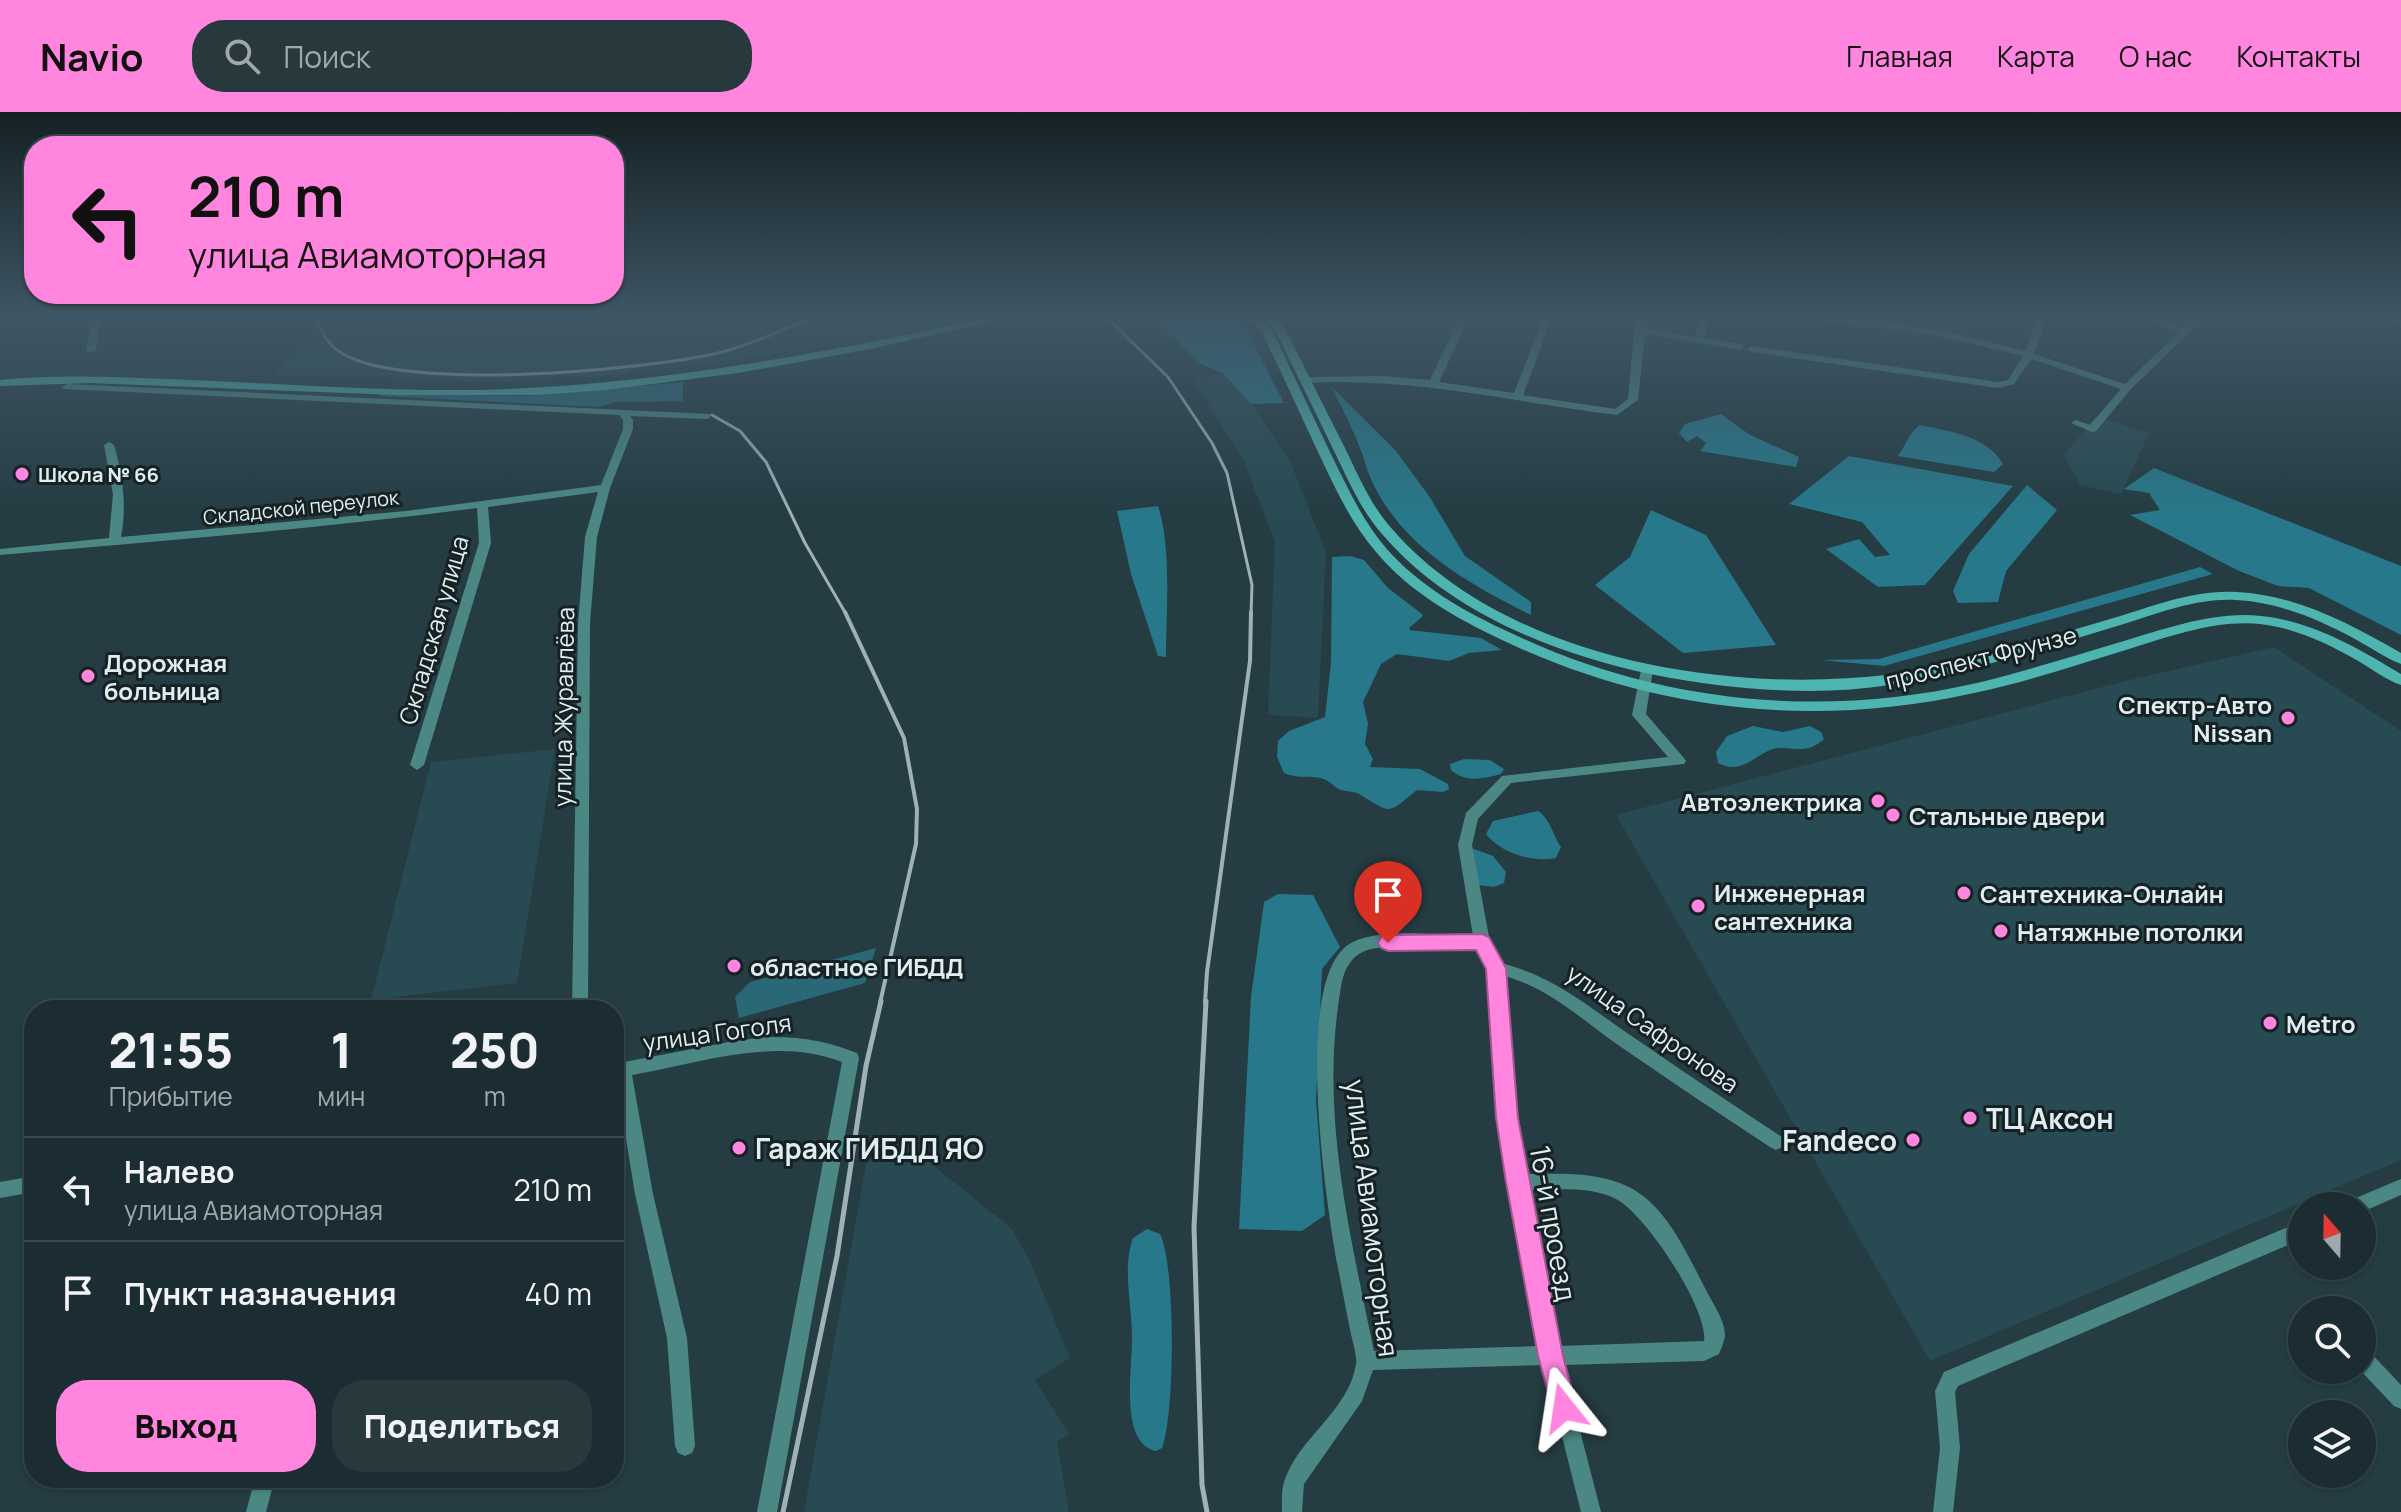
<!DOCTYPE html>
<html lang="ru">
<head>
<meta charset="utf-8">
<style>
  :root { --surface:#1b2d32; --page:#28393e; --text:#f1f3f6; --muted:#a0a8ac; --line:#39494d; --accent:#ff85df }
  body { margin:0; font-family:Manrope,sans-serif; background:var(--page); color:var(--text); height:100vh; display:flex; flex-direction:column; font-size:30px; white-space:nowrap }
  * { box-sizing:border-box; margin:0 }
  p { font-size:26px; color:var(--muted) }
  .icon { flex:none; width:44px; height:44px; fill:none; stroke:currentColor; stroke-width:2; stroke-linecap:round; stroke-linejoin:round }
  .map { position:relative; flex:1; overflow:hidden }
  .details { position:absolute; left:24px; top:888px; width:600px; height:488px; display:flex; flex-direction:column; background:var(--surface); border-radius:32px; box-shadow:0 2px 6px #0004,0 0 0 2px var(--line) }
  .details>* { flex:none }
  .guide { position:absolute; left:24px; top:24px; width:600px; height:168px; border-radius:32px; box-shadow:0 2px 6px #0004,0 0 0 2px var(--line); background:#ff85df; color:#111; overflow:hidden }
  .needle { width:52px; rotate:340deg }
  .buttons { position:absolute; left:2288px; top:1080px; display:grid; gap:16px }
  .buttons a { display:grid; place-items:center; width:88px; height:88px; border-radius:50%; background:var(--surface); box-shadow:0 2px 6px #0004,0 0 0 2px var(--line); font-size:40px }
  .pin { position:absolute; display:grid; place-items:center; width:68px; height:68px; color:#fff; margin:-82px -34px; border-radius:50% 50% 50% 0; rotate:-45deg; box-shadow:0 0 8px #0007 }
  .pin .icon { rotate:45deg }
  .me { position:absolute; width:88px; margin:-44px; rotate:345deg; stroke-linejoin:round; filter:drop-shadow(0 0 6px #0008) }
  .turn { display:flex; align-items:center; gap:28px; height:168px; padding:0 32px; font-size:36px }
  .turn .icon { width:104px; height:104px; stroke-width:2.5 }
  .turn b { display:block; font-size:56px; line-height:68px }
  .eta { display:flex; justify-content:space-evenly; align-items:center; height:136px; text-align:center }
  .eta b { font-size:48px; font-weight:800; line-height:56px }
  .cta { display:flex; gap:16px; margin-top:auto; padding:16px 32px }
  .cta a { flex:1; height:92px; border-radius:32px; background:var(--accent); color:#111; font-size:32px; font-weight:800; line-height:92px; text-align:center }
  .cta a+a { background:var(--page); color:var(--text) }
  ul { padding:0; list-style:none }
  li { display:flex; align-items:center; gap:24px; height:104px; padding:0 32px; border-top:2px solid var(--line) }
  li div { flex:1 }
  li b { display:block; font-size:30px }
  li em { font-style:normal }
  header { display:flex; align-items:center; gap:48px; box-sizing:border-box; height:112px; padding:0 40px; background:var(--accent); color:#111 }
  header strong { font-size:38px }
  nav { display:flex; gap:44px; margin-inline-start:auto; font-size:28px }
  .search { width:560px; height:72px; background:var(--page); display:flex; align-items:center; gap:20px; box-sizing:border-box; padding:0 28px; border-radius:32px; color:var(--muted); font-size:30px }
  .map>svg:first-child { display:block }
  .built { fill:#284a52 }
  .green { fill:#2a6877 }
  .forest { fill:#27788a }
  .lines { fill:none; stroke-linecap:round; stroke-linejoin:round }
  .minor { fill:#4b8884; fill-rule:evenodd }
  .secondary { fill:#4db4af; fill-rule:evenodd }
  .rail-far2 { stroke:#9fb1b6; stroke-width:3 }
  .rail-far1 { stroke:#9fb1b6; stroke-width:4 }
  .rail { stroke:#9fb1b6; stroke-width:5 }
  .route { fill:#ff85df; stroke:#a65691; stroke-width:2 }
  .poi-dot { fill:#ff85df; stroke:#162124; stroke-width:3 }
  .labels { text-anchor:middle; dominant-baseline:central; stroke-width:6; stroke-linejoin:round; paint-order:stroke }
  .far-poi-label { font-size:20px; font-weight:bold; fill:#dfeef2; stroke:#162124; text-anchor:start }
  .far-street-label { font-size:20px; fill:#dfeef2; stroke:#162124 }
  .street-label { font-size:24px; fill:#dfeef2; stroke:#162124 }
  .poi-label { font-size:24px; font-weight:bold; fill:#dfeef2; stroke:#162124; text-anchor:start }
  .near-poi-label { font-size:28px; font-weight:bold; fill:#dfeef2; stroke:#162124; text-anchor:start }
  .near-street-label { font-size:28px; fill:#dfeef2; stroke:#162124 }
</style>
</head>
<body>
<header>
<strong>Navio</strong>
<div class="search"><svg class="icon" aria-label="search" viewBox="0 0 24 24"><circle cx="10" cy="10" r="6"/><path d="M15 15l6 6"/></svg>Поиск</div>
<nav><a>Главная</a><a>Карта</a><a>О нас</a><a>Контакты</a></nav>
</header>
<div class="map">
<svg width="2401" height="1400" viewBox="0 0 2401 1400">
  <rect width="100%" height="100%" fill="#243c42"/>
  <!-- built -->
  <g class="built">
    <polygon points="304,206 954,206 799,239 616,263 495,270 273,263 314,220"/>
    <polygon points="1223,261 1252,292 1290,349 1326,440 1318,606 1268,603 1275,430 1243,347 1193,268"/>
    <polygon points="2096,304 2149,321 2121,382 2080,373 2064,343"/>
    <polygon points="2274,535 2401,619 2401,1048 1930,1249 1616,703 2129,568"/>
    <polygon points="555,637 517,871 371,888 431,650"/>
    <polygon points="898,1025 1011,1116 1029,1147 1070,1246 1035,1268 1069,1322 1057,1330 1069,1400 804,1400 866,1052"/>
  </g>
  <!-- green -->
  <g class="green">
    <polygon points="683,270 683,289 616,290 598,295 381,284 378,282 529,284"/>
    <polygon points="876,836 865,871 739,906 735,885 750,870"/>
  </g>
  <!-- forest -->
  <g class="forest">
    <polygon points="1154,206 1230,206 1244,213 1284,291 1251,292 1223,261 1201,252"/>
    <path d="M 1331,274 L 1396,339 L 1429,384 L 1465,444 L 1531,490 L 1531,503 C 1467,471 1400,434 1370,365 C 1366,356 1364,345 1360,336 C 1352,315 1341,294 1331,274 Z"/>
    <polygon points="1721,302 1750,323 1799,345 1796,355 1700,339 1706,331 1697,324 1687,330 1679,321 1685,312"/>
    <path d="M 1920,313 C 1951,320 1986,323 2003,352 L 1994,360 L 1898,344 C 1906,333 1909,320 1920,313 Z"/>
    <polygon points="1849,344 2013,374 1925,473 1878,475 1826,437 1859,427 1875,445 1890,443 1862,410 1789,392"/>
    <polygon points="2154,356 2401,454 2401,523 2309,476 2278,474 2239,459 2130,403 2160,398 2149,381 2124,377"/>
    <polygon points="2027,373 2057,398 2006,459 1998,490 1958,491 1953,479 1969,442"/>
    <path d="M 1158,394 C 1172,437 1166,500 1166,545 L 1158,544 L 1131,462 L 1117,399 Z"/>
    <polygon points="1651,398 1706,423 1776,533 1683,541 1595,473 1630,445"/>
    <path d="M 1350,444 L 1364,448 L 1388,476 L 1422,502 L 1422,505 L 1409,516 L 1410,518 L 1481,526 L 1502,538 L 1469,541 L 1449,549 L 1397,542 L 1381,552 L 1363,590 L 1368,612 L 1365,632 L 1373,647 L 1370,655 L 1420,657 L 1448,672 L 1449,677 L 1443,680 L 1417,678 C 1386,703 1393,702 1359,682 C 1354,679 1347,680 1341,678 C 1335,676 1331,670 1326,668 C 1314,662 1299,668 1284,661 L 1277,645 L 1278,629 L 1289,619 L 1325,605 L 1331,551 L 1332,445 Z"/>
    <polygon points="2200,455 2213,462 1884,554 1821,548 1879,547"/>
    <path d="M 1753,614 L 1783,620 L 1810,614 L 1821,620 L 1824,627 C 1804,646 1788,631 1770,638 C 1753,645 1740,663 1718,651 L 1716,640 L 1727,624 Z"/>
    <path d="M 1464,647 L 1490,648 L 1504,657 L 1501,662 C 1483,667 1466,671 1451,658 L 1450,652 Z"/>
    <path d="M 1538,699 C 1550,706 1553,724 1561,735 L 1556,746 C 1532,751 1501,741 1486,722 L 1493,709 Z"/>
    <polygon points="1474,737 1493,744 1506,760 1504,771 1494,775 1478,773 1471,738"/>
    <polygon points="1278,782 1313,783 1340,835 1322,857 1316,988 1325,1103 1302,1119 1239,1117 1251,885 1264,790"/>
    <path d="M 1147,1117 L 1160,1122 C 1176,1154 1175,1302 1162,1336 L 1156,1339 C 1118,1332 1133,1251 1132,1225 C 1132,1193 1122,1156 1133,1126 Z"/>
  </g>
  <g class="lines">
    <!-- minor -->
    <g class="minor">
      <polygon points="91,206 101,206 96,238 91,241 86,238"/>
      <path d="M 1459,206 L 1469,206 L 1439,270 L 1514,281 L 1543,206 L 1552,206 L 1523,283 L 1615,297 L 1628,287 L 1634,218 L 1638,206 L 1646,206 L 1646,216 L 1695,225 L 1700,206 L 1708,206 L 1704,226 L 1740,232 L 1745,235 L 1740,238 L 1645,222 L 1638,288 L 1617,303 C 1513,290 1412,265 1306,271 L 1301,268 L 1306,265 L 1384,264 L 1430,268 Z"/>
      <path d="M 1811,206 C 1884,204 1956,222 2026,239 L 2037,206 L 2046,206 L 2034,242 L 2125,272 L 2179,220 L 2139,206 L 2152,206 L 2184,216 L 2194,206 L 2204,206 L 2130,278 L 2096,319 L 2092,320 L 2071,311 L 2076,308 L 2090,313 L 2121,277 L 2031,247 L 2014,272 L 1998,276 L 1752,240 L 1747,237 L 1752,234 L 1998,270 L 2008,268 L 2023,244 L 1930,222 L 1816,209 Z"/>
      <polygon points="2379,206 2401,208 2401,214 2381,208"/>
      <path d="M 67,272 L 710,302 L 710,306 L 706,307 L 630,304 L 633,308 L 633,317 L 610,376 L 597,425 L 590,511 L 588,898 L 572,898 L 578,511 L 585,425 L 598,380 L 488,395 L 491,431 L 424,653 L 417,658 L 410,653 L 479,431 L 477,396 C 318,417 158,429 0,443 L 0,437 L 109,426 L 113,382 L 104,333 L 109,330 L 114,333 C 123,364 127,394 121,425 L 406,399 L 601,373 L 623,317 L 623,308 L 619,303 L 64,277 L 62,275 Z"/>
      <path d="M 1647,554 L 1653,558 L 1646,602 L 1684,646 L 1686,649 L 1684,652 L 1511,671 L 1478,707 L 1472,733 L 1490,830 L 1501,851 C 1557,865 1592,898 1639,929 C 1686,962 1734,993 1782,1025 L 1785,1030 L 1782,1035 L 1776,1038 L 1770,1035 C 1720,1002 1670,969 1621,935 C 1583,909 1550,876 1504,864 L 1515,1006 L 1525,1062 C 1559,1062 1596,1059 1629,1075 C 1667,1094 1687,1142 1706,1178 C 1713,1192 1725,1208 1725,1224 C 1724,1230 1721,1237 1719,1242 L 1704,1249 L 1563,1253 L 1601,1400 L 1581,1400 L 1544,1253 L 1373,1258 L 1362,1289 L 1304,1372 L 1302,1400 L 1282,1400 C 1282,1390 1281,1380 1284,1370 C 1298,1326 1349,1299 1356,1252 C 1357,1243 1353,1232 1351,1222 C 1346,1199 1342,1175 1337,1151 C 1327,1094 1290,859 1353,830 C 1385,815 1438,824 1473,824 L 1458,733 L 1466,701 L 1502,664 L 1668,645 L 1632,603 L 1641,558 ZM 1402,835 L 1478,836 L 1488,856 L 1499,1006 L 1508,1070 L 1539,1234 L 1374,1239 C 1351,1127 1322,1010 1338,895 C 1341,877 1341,858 1355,845 C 1367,834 1387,835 1402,835 ZM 1527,1078 C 1555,1078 1588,1074 1614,1086 C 1644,1099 1709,1198 1704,1229 L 1559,1234 Z"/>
      <path d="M 766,925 C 802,925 823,928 857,941 L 859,946 L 777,1400 L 757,1400 L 842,950 C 774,924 701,951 632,963 L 653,1082 L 687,1226 L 695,1334 L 692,1341 L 685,1344 L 678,1341 L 675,1334 L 667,1226 L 635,1082 L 616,966 L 614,966 L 614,952 L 734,929 Z"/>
      <polygon points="34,1064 34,1080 0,1086 0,1070"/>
      <polygon points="2401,1067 2401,1083 2362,1100 2362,1094 2348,1094 2351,1088"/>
      <polygon points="2302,1109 2302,1127 1958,1274 1955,1280 1960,1336 1953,1400 1933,1400 1940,1336 1935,1279 1944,1260"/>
      <polygon points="2362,1236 2369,1239 2401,1273 2401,1297 2394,1294 2360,1258 2362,1258"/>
      <polygon points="255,1366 275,1366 266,1400 246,1400"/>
    </g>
    <!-- secondary -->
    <g class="secondary">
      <path d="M 988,206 L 1007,206 L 870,237 L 738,261 L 605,278 L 538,283 L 398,283 L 90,271 L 0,274 L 0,268 C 57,262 113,265 170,267 C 271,271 372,279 473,278 C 647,275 818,242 988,206 Z"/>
      <path d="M 1248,206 L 1259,206 L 1272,218 C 1291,258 1310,298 1329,338 C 1346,372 1361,407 1386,436 C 1419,474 1465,500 1511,521 C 1658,591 1819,607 1977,571 C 2027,559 2076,543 2124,529 C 2168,516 2215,499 2261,504 C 2312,509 2358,536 2401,562 L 2401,573 C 2387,568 2373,558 2360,550 C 2329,532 2296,516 2260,512 C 2215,508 2171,524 2129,537 C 2077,553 2026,570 1974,581 C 1812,617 1651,599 1502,528 C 1456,506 1409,480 1376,440 C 1351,411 1335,376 1319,342 C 1300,301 1281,260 1262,220 Z"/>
      <path d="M 1266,206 L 1276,206 L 1285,217 C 1305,256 1324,295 1344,334 C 1358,363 1371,394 1393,418 C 1522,565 1793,594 1972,547 C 2021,534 2069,519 2117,505 C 2156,493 2196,477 2237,480 C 2297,483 2350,512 2401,541 L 2401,552 C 2385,546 2370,535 2355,527 C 2318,507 2278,490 2236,488 C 2198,486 2162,500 2127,511 C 2074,527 2022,544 1968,557 C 1917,570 1864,579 1811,579 C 1668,579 1479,536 1382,422 C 1360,397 1348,367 1333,337 C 1314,297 1294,257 1275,218 Z"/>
    </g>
    <!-- rail-far2 -->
    <g class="rail-far2">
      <path d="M 316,206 C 321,219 327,232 340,240 C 401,281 644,258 718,241 C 751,233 782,217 815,206"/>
      <polyline points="1107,206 1168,265 1212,331 1227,361 1252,473 1251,502"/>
      <polyline points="712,303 740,319 766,350 805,431 846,502"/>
    </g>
    <!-- rail-far1 -->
    <g class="rail-far1">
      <polyline points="845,500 904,626 917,697 916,732 880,891"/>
      <polyline points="1205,891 1207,860 1250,549 1251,500"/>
    </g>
    <!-- rail -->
    <g class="rail">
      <polyline points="1206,889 1194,1115 1202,1373 1207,1400"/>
      <polyline points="783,1400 837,1144 866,954 881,889"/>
    </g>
  </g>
  <!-- sky -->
  <linearGradient id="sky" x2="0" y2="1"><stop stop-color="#142124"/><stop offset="0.51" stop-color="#3f5665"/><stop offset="1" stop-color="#3f5665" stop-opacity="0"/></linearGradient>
  <rect width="2401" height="402" fill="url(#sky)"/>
  <!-- route -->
  <polygon class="route" points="1482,822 1489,825 1506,856 1518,1006 1563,1244 1577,1296 1573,1305 1564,1308 1555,1305 1538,1244 1506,1070 1496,1006 1486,857 1476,838 1388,839 1381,836 1378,831 1381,825 1388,823"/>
  <!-- markers -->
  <g class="poi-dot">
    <circle cx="22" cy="362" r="8"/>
    <circle cx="88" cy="564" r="8"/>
    <circle cx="2288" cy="606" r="8"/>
    <circle cx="1878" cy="689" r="8"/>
    <circle cx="1893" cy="703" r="8"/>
    <circle cx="1964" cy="781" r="8"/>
    <circle cx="1698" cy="794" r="8"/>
    <circle cx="2001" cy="819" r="8"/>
    <circle cx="734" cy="854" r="8"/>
    <circle cx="2270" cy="911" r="8"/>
    <circle cx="1970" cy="1006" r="8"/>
    <circle cx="1913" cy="1028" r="8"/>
    <circle cx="739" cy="1036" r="8"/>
  </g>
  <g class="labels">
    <!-- far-poi labels -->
    <g class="far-poi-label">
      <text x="38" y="362">Школа № 66</text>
    </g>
    <!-- far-street labels -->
    <g class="far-street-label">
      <text transform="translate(301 395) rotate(-6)">Складской переулок</text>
    </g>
    <!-- street labels -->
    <g class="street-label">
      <text transform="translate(433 518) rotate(-74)">Складская улица</text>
      <text transform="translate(1981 545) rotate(-14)">проспект Фрунзе</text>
      <text transform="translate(563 595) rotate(-89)">улица Журавлёва</text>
      <text transform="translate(1653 916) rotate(35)">улица Сафронова</text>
      <text transform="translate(717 920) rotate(-8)">улица Гоголя</text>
    </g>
    <!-- poi labels -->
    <g class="poi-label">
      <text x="104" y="550">Дорожная<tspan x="104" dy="28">больница</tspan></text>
      <text x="2272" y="592" text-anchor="end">Спектр-Авто<tspan x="2272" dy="28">Nissan</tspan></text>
      <text x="1862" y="689" text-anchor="end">Автоэлектрика</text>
      <text x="1909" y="703">Стальные двери</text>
      <text x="1714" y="780">Инженерная<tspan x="1714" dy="28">сантехника</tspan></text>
      <text x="1980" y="781">Сантехника-Онлайн</text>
      <text x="2017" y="819">Натяжные потолки</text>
      <text x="750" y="854">областное ГИБДД</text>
      <text x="2286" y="911">Metro</text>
    </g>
    <!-- near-poi labels -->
    <g class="near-poi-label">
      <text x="1986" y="1006">ТЦ Аксон</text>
      <text x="1897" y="1028" text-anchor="end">Fandeco</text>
      <text x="755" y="1036">Гараж ГИБДД ЯО</text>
    </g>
    <!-- near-street labels -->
    <g class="near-street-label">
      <text transform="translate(1373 1106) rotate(83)">улица Авиамоторная</text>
      <text transform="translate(1554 1111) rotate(80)">16-й проезд</text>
    </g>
  </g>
</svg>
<div class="buttons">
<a><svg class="needle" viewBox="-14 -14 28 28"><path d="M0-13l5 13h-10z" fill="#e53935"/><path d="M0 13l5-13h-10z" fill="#a0a8ac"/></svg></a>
<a><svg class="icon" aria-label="search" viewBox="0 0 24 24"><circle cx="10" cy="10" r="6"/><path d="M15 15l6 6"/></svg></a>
<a><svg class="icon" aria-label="layers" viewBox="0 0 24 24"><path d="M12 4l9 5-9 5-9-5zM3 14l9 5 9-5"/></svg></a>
</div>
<div class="pin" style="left:1388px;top:831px;background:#d93025"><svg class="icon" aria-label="arrive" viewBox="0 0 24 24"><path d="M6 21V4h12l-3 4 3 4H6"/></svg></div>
<svg class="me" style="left:1564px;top:1296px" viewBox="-20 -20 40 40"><path d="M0-17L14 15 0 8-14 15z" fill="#ff85df" stroke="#fff" stroke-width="4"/></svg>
<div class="guide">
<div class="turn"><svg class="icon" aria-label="left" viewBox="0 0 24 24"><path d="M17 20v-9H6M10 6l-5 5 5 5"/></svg><div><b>210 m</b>улица Авиамоторная</div></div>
</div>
<section class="details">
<div class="eta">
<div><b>21:55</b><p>Прибытие</p></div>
<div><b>1</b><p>мин</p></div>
<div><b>250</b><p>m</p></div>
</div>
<ul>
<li><svg class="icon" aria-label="left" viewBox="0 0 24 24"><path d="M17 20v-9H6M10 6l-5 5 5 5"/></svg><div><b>Налево</b><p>улица Авиамоторная</p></div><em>210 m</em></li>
<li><svg class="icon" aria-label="arrive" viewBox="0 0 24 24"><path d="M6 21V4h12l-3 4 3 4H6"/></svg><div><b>Пункт назначения</b></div><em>40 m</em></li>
</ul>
<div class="cta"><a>Выход</a><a>Поделиться</a></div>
</section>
</div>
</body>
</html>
